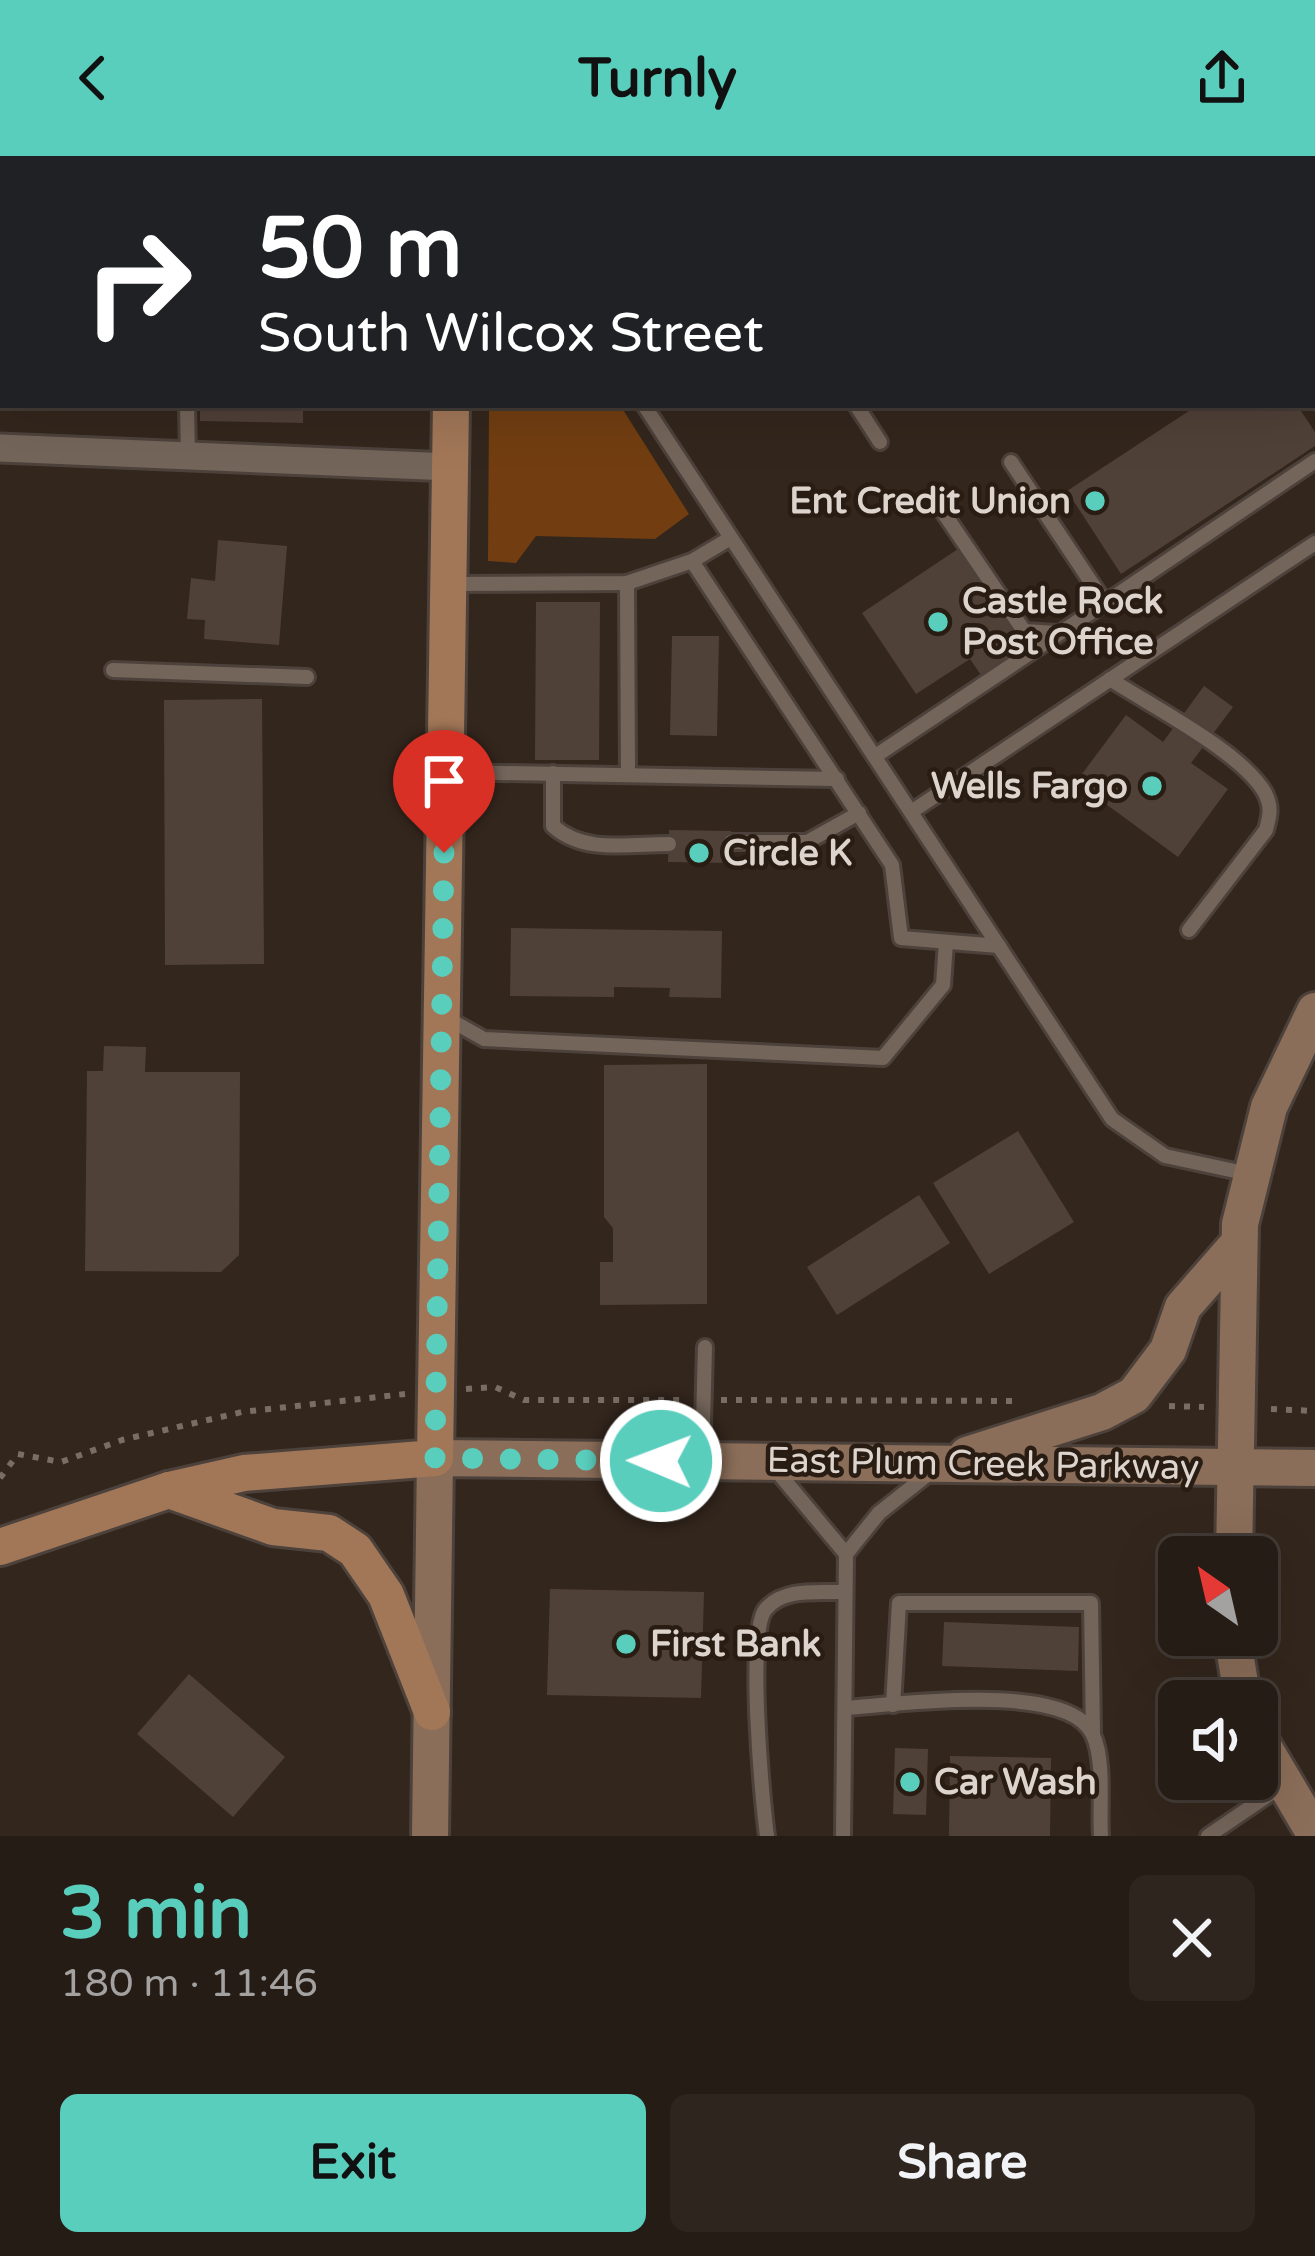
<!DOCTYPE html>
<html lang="en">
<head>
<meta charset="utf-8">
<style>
  :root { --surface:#261c16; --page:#2e251f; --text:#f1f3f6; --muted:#a4a1a1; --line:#423a35; --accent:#5acebd }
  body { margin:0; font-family:"Varela Round",sans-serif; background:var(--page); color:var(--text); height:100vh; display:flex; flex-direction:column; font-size:45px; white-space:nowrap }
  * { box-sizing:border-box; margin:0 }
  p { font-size:39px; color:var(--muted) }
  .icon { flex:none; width:66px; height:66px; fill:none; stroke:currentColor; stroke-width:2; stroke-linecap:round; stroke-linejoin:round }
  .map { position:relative; height:1680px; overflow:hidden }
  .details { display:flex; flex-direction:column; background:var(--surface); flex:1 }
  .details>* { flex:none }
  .hud { position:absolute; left:0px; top:0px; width:1317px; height:252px; box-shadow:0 12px 48px #0002,0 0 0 3px var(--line); background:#202124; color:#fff; overflow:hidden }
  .needle { width:78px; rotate:326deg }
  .controls { position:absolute; left:1158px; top:1380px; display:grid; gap:24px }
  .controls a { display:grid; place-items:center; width:120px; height:120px; border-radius:18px; background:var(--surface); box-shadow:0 12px 48px #0002,0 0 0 3px var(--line); font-size:60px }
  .pin { position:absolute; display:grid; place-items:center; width:102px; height:102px; color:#fff; margin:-123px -51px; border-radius:50% 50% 50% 0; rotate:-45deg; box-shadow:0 0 12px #0007 }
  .pin .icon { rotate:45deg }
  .me { position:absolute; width:132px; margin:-66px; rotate:271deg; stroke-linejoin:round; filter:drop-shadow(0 0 9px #0008) }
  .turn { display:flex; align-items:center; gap:42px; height:252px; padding:0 60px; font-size:54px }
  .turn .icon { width:156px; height:156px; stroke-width:2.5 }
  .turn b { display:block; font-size:84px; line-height:102px }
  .round { display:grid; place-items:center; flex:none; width:126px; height:126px; border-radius:18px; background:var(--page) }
  .summary { display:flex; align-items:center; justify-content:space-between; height:204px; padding:0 60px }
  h1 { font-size:72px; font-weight:700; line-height:90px; color:var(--accent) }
  .action { display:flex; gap:24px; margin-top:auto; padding:24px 60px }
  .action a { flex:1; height:138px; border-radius:18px; background:var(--accent); color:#111; font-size:48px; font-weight:700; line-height:138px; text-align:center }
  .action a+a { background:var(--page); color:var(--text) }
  header { display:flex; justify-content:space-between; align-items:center; height:156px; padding:0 60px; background:var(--accent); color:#111; font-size:54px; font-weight:700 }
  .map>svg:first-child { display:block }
  .green { fill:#723e11 }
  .building { fill:#504138 }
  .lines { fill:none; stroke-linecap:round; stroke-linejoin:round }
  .lane-casing { stroke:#4d423b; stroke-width:20 }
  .street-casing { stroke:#4d423b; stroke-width:33 }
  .secondary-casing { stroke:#4d423b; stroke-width:42 }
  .primary-casing { stroke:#4d423b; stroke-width:42 }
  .path { stroke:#796e66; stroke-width:6; stroke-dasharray:6 9; stroke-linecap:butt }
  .lane { stroke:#74655a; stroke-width:14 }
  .street { stroke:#74655a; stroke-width:27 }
  .secondary { stroke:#8b6e59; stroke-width:36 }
  .primary { stroke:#a27758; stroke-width:36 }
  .route { stroke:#5acebd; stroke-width:21; stroke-dasharray:0 37.8 }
  .poi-dot { fill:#5acebd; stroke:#291c13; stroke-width:4.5 }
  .labels { text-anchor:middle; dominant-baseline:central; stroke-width:9; stroke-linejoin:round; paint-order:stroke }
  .poi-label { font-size:36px; font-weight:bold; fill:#ddd4ce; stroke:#291c13; text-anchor:start }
  .street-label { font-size:36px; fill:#ddd4ce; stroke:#291c13 }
</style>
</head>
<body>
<header><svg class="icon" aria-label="back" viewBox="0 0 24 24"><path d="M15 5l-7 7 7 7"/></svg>Turnly<svg class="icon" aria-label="share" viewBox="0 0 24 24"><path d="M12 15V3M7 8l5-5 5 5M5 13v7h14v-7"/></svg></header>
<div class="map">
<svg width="1315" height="1680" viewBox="0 0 1315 1680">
  <rect width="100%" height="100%" fill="#33261d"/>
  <!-- green -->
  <polygon class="green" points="489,249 620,249 689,358 655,383 536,380 516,407 488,405"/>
  <!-- building -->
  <g class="building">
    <polygon points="200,249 303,249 303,267 200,265"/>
    <polygon points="1198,249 1297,249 1315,276 1315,290 1121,418 1067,335"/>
    <polygon points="218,384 287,390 279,489 204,483 205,464 187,463 191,422 215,425"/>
    <polygon points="958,393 1014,475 1000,484 1014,506 985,525 970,503 916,538 862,457"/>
    <polygon points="536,446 600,446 599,604 535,604"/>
    <polygon points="672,480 719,480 717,580 670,579"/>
    <polygon points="1204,530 1233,551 1191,607 1228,633 1178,701 1076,626 1126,559 1163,586"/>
    <polygon points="262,543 264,808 165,809 164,544"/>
    <polygon points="669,674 731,675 730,707 668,706"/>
    <polygon points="511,772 722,775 721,842 669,841 670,832 614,831 614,841 510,840"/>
    <polygon points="104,890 146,891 145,916 240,916 239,1099 221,1116 85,1115 87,915 103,915"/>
    <polygon points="707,908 707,1148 600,1149 600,1106 613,1106 613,1072 604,1061 604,909"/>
    <polygon points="1018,975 1074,1066 989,1118 933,1027"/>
    <polygon points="919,1039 950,1087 837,1159 807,1111"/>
    <polygon points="550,1433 704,1436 701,1542 547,1539"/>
    <polygon points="944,1466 1079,1471 1078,1515 942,1510"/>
    <polygon points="189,1518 285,1601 233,1661 137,1578"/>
    <polygon points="895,1592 928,1593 926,1659 893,1658"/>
    <polygon points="950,1600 1051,1602 1050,1680 949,1680"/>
  </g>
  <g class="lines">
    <defs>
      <g id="lane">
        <polyline points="183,0 183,3"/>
        <polyline points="1185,0 1187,3"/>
        <polyline points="343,3 445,2"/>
        <polyline points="1014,3 1018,0"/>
        <polyline points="0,128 3,128"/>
        <polyline points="1314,191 1315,192"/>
        <polyline points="187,249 188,301"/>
        <polyline points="644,249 1112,963 1165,1000 1249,1018"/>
        <polyline points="856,249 880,286"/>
        <polyline points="1011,306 1105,447 1315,305"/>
        <polyline points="941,353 1024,475 1056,477"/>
        <polyline points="692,405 892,709 901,782 999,790"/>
        <polyline points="627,427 628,619"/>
        <polyline points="450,428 627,427 692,405 729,383"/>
        <polyline points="113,514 307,521"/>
        <path d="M 1110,523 C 1151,550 1242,596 1265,637 C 1272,651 1270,659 1266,674 L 1189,774"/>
        <polyline points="877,599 1105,447"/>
        <polyline points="446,616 837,623"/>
        <path d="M 553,617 L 553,670 C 584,698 629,688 669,688"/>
        <polyline points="914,654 1315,387"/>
        <polyline points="731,686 807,686 859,657"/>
        <polyline points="443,860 484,883 883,902 943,829 946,786"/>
        <polyline points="702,1305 705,1191"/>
        <polyline points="776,1314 846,1398 843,1680"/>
        <polyline points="846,1398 879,1357 932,1315"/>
        <polyline points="893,1549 899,1447 1091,1447 1093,1578"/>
        <path d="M 845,1552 C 895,1549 1069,1524 1093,1579 C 1105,1605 1099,1651 1101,1680"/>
        <path d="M 767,1680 C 762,1644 747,1478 765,1454 C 783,1431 819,1437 845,1436"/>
        <polyline points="1208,1680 1283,1629"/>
      </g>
      <polyline id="street" points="0,292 451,311"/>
      <g id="secondary">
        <polyline points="967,1299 1102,1256 1134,1239 1168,1194 1183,1151 1238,1088"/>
        <polyline points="1234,1401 1240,1068 1269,951 1315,855"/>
        <polyline points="1232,1479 1243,1545"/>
        <polyline points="1257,1580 1315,1678"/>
        <polyline points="430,1680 435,1302 1315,1312"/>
      </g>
      <g id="primary">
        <polyline points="450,0 450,3"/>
        <polyline points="169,1334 273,1371 329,1377 355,1394 386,1439 432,1556"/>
        <polyline points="0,1391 169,1334 244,1317 435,1302 451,249"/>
      </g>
    </defs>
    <!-- lane casing -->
    <use href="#lane" class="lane-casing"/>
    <!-- street casing -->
    <use href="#street" class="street-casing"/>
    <!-- secondary casing -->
    <use href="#secondary" class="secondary-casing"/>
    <!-- primary casing -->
    <use href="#primary" class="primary-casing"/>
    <!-- path -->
    <g class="path">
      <polyline points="466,1233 495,1231 524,1244 684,1244"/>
      <polyline points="721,1244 1020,1245"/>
      <polyline points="1169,1250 1204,1251"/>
      <polyline points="1271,1253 1315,1255"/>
      <polyline points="0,1322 18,1298 61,1306 122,1284 242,1256 405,1238"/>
    </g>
    <!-- lane -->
    <use href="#lane" class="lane"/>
    <!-- street -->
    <use href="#street" class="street"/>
    <!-- secondary -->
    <use href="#secondary" class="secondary"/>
    <!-- primary -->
    <use href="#primary" class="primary"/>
  </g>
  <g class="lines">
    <!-- route -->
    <polyline class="route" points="444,697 435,1302 661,1305"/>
  </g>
  <!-- markers -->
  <g class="poi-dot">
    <circle cx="1095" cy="345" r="12"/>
    <circle cx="938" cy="466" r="12"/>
    <circle cx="1152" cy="630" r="12"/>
    <circle cx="699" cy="697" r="12"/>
    <circle cx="626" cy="1488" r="12"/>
    <circle cx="910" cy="1626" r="12"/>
  </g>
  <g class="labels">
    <!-- poi labels -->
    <g class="poi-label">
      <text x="1071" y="345" text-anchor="end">Ent Credit Union</text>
      <text x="962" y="445">Castle Rock<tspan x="962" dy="41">Post Office</tspan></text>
      <text x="1128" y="630" text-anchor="end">Wells Fargo</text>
      <text x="723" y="697">Circle K</text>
      <text x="650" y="1488">First Bank</text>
      <text x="934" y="1626">Car Wash</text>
    </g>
    <!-- street labels -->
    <g class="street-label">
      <text transform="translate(983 1308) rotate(1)">East Plum Creek Parkway</text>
    </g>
  </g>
</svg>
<div class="controls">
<a><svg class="needle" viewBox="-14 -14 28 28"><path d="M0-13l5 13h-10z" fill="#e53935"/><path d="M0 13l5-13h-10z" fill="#a4a1a1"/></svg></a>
<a><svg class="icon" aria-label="sound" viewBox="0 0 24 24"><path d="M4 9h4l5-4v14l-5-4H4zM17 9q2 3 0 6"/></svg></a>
</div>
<div class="pin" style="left:444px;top:697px;background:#d93025"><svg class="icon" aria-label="arrive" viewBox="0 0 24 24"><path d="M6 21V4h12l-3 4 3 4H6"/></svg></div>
<svg class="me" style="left:661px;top:1305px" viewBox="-20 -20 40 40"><circle r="17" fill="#5acebd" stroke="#fff" stroke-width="3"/><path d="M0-11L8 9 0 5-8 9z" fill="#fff"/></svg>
<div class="hud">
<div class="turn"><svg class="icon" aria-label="right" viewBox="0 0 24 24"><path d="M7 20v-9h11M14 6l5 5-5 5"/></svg><div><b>50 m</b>South Wilcox Street</div></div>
</div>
</div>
<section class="details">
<div class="summary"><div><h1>3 min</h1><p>180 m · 11:46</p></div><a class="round"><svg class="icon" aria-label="close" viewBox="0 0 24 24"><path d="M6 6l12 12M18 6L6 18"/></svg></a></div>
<div class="action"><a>Exit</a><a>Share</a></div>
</section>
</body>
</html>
